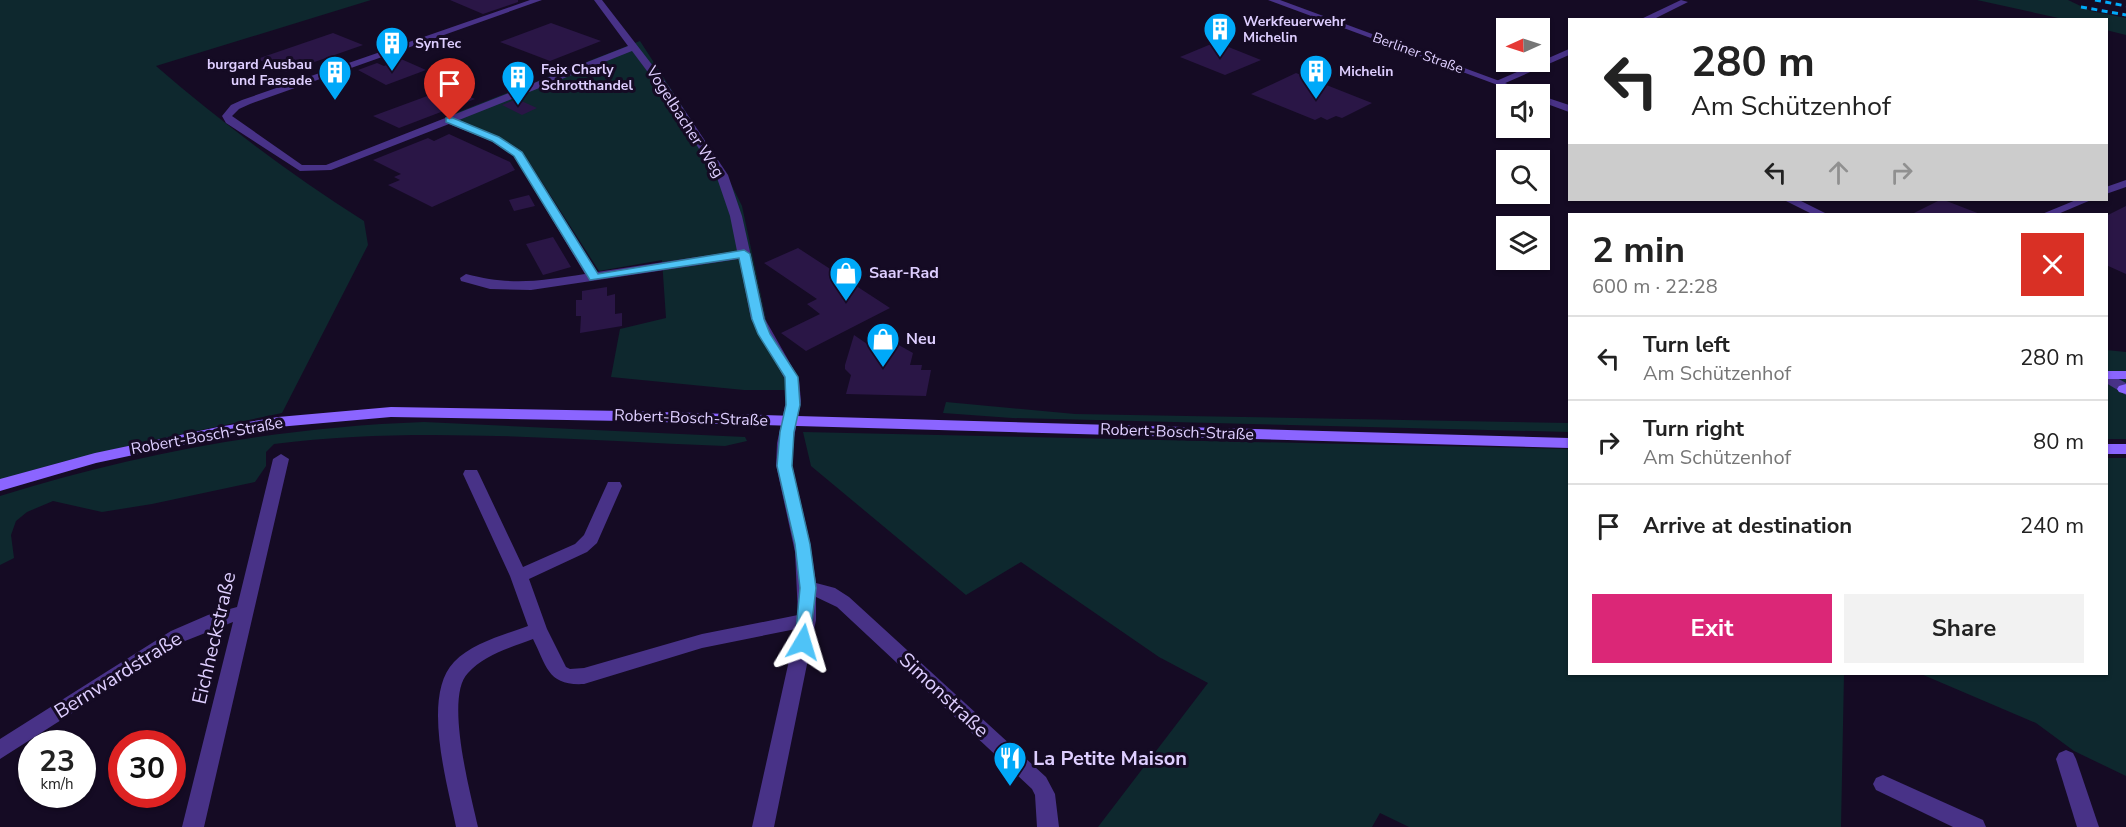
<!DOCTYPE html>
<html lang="en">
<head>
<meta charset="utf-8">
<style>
  :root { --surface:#fff; --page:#f2f2f2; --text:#222; --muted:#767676; --line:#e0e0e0; --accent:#db2777 }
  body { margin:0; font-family:"Nunito Sans",sans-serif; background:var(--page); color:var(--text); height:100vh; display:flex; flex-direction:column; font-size:22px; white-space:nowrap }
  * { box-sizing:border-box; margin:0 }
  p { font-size:20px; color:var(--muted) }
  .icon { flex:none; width:33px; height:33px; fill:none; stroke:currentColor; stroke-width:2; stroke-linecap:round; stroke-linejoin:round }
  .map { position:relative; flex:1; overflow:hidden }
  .drawer { position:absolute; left:1568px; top:213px; width:540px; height:462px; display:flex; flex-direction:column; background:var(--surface); border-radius:0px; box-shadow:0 2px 4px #0004 }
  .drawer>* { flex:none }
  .hud { position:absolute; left:1568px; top:18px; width:540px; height:183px; border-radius:0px; box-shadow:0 2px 4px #0004; background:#fff; color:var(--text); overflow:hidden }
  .needle { width:39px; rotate:267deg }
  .controls { position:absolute; left:1496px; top:18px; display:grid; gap:12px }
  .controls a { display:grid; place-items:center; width:54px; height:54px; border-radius:0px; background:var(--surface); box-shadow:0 2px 4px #0004; font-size:30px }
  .speed { position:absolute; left:18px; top:730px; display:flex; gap:12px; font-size:30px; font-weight:700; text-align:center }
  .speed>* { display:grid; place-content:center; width:78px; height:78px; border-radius:50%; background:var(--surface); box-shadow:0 2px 4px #0004; line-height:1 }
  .speed small { font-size:15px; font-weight:400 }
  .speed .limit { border:9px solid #d22; background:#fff; color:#111 }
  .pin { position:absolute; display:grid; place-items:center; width:51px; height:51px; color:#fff; margin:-62px -26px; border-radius:50% 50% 50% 0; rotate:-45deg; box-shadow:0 0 6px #0007 }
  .pin .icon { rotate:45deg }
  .me { position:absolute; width:66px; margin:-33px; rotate:7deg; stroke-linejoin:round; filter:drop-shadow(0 0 4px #0008) }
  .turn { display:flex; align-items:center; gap:21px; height:126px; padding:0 24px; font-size:27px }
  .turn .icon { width:78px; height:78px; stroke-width:2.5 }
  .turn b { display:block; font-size:42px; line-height:51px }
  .lanes { display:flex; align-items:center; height:57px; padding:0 24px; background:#0003; justify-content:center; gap:30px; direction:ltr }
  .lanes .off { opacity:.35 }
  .round { display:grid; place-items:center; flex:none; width:63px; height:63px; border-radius:0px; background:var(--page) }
  .head { display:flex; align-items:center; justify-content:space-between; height:102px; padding:0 24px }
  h1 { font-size:36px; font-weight:700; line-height:45px }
  .primary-button { display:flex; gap:12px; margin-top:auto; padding:12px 24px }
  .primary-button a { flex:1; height:69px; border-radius:0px; background:var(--accent); color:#fff; font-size:24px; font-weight:700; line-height:69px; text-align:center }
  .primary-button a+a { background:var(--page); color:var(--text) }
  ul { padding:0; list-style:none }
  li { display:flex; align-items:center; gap:18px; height:84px; padding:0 24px; border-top:2px solid var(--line) }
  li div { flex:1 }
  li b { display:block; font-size:22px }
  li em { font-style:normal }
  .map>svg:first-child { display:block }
  .green { fill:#0e282e }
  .building { fill:#2a1646 }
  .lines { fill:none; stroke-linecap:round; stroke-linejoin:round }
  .minor { fill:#483287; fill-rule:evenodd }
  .tertiary { fill:#483287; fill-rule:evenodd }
  .secondary { fill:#8b65ff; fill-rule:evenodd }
  .rail { stroke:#00a9f9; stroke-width:3; stroke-dasharray:6 4.5; stroke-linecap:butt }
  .route { fill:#4fc3f7; stroke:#337fa1; stroke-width:1.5 }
  .labels { text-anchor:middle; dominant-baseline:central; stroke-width:6; stroke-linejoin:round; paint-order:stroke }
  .far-poi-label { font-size:14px; font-weight:bold; fill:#deceff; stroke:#150b24; text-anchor:start }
  .far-street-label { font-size:14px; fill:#deceff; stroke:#150b24 }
  .street-label { font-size:16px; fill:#deceff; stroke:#150b24 }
  .poi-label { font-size:16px; font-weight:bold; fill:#deceff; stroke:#150b24; text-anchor:start }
  .near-street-label { font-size:20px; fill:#deceff; stroke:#150b24 }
  .near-poi-label { font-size:20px; font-weight:bold; fill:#deceff; stroke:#150b24; text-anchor:start }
</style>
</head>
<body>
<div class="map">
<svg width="2126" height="827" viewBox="0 0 2126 827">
  <rect width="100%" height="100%" fill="#150b24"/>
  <!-- green -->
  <g class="green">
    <path d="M 0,0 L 371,0 L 156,66 C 222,123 290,174 364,221 L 368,245 L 282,413 C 187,433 92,451 0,480 Z"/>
    <polygon points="1977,0 2068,0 2091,11 2126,18 2126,35 2106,30 2106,20 2063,19"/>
    <polygon points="640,41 726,174 742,206 769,333 799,390 744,390 611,377 620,329 666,318 662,260 599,271 522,151 497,136 448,116"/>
    <polygon points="2106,350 2126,352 2126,439 2106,439"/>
    <polygon points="946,402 1075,414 1569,423 1569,432 1012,418 943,413"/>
    <path d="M 424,422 L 745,437 L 747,441 L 725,446 C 576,441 422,425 274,444 L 266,452 L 266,466 L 255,482 L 152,504 L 102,512 L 53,501 L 27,512 L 16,521 L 11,535 L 14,558 L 0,565 L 0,496 C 138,453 280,427 424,422 Z"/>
    <polygon points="803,432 1569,449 1569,674 1844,674 1841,827 1409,827 1380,813 1372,827 1098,827 1208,683 1159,657 1021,562 966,595 811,466"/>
    <polygon points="2106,458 2126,458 2126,776 2074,751 2036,723 1921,674 2106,674"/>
  </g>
  <!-- building -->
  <g class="building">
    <polygon points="450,0 518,0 518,2 483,14"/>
    <polygon points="551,23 601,41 550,61 500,42"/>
    <polygon points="333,33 363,45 286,72 257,59"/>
    <polygon points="1216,42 1261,60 1225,75 1180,57"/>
    <polygon points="401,59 426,70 386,85 358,70 377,63 384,66"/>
    <polygon points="1296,73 1372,103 1342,118 1336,116 1327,120 1321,117 1315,120 1251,94"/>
    <polygon points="449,88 475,99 399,128 373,116"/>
    <polygon points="517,99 537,108 522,115 502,105"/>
    <polygon points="449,134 510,162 515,170 432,207 388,185 400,180 394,177 401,174 373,160 428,138 434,141"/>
    <polygon points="529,195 535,206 514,211 509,200"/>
    <polygon points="1940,200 1944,200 1980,214 1912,214"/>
    <polygon points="2126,206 2126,274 2106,265 2106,216"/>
    <polygon points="553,237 571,267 543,275 526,244"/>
    <polygon points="798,248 890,308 806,351 781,333 820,314 807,304 817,299 764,263"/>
    <polygon points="607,287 607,296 615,294 615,314 622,313 622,326 580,333 581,316 576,316 576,300 582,300 582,291"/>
    <polygon points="854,335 870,346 888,339 913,353 910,365 922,365 921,370 931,370 926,396 846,394 851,375 845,369 845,365"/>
  </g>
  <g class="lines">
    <!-- minor -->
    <g class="minor">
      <path d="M 530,0 L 542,0 L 250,104 L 239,109 L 232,116 L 302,165 L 326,165 L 628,46 L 594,0 L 602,0 L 667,84 L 728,175 L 742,216 L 765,319 L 799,379 L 801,401 L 793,443 L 792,465 L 810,542 L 816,583 L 835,588 L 849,597 L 1046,777 L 1055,794 L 1059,827 L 1037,827 L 1035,795 L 1032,789 L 837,607 L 816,597 L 816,620 L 774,827 L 752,827 L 796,629 L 702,648 L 584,684 C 548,686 547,667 533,639 C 512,647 484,655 468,673 C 444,697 471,795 478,827 L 456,827 C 448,786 421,696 454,662 C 472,643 504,635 528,626 L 510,576 L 463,474 L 465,470 L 477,470 L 479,474 L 523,567 L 575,544 L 584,535 L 608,482 L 620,482 L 622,486 L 597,543 L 587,552 L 529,579 L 547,629 L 566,667 L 570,669 L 584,668 L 702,634 L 798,615 L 795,552 L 776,465 L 777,443 L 786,401 L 785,379 L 751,319 L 739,259 L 531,290 L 490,289 L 461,281 L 460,278 L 466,274 C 512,286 539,281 585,274 L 514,156 L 491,141 L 449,124 L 331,170 L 300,171 L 226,123 L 222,116 L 231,105 L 242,100 ZM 632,51 L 659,87 L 716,175 L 730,216 L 737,251 L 597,272 L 522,152 L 499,137 L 459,120 Z"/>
      <polygon points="1681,0 1688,2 1652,20 1639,20"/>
      <polygon points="1569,49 1569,55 1503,84 1494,82"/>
      <polygon points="2126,180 2126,187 2106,194 2106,187"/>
      <polygon points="2076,200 2091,200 2058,214 2042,214"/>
      <polygon points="281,454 289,459 204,827 182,827 233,622 185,641 0,759 0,739 171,631 208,615 237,607 273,459"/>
      <polygon points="2066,750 2073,753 2076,759 2099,827 2077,827 2056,759 2059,753"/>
      <polygon points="1883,775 1983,820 1986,827 1953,827 1876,790 1873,784 1876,778"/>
    </g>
    <!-- tertiary -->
    <g class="tertiary">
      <polygon points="1268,0 1280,0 1535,94 1522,94"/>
      <polygon points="1539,95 1569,105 1569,112 1539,101"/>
      <polygon points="1784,200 1799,200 1827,214 1812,214"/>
      <polygon points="2106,372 2126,383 2126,395 2106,383"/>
    </g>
    <!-- secondary -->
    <g class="secondary">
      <rect x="2106" y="371" width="20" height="8"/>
      <polygon points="2126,384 2126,394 2119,392 2117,389 2119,386"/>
      <polygon points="391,407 625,411 1569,438 1569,448 625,421 391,417 278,427 218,437 96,463 0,491 0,479 95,453 218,427 278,417"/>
      <rect x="2106" y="444" width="20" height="10"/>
    </g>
    <!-- rail -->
    <g class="rail">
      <polyline points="2095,0 2126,6"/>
      <polyline points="2081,7 2126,15"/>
    </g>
  </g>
  <!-- route -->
  <polygon class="route" points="446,118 453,118 499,137 522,152 598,274 744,250 750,254 764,319 770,334 798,377 800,405 794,432 792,466 810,544 816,588 809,647 797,647 795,642 800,588 795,544 777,466 780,432 786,405 785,377 758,334 752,319 739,258 590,280 514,156 492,141 446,122"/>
  <!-- icons -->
  <defs>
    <symbol id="building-pin" viewBox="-11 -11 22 30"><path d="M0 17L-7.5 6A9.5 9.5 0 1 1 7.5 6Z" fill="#00a9f9" stroke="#150b24"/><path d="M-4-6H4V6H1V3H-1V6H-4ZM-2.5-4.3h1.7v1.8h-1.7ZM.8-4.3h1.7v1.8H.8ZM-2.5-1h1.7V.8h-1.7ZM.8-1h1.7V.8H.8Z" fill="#fff"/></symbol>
    <symbol id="shop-pin" viewBox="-11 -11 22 30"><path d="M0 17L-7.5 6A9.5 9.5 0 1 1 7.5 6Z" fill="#00a9f9" stroke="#150b24"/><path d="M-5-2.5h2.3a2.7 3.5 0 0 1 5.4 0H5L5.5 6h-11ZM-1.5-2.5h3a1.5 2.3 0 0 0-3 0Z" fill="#fff"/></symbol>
    <symbol id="restaurant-pin" viewBox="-11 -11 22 30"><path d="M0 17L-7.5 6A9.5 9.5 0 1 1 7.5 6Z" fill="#00a9f9" stroke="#150b24"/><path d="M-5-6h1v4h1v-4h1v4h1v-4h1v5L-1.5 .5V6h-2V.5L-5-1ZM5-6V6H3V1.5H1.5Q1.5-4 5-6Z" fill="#fff"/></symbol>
  </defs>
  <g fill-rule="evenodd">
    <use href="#building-pin" x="1201" y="10" width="38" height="52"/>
    <use href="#building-pin" x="373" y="24" width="38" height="52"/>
    <use href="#building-pin" x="1297" y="52" width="38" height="52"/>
    <use href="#building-pin" x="316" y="53" width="38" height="52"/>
    <use href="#building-pin" x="499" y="58" width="38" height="52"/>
    <use href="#shop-pin" x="827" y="254" width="38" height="52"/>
    <use href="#shop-pin" x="864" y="320" width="38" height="52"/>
    <use href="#restaurant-pin" x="991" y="739" width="38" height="52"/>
  </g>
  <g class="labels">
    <!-- far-poi labels -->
    <g class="far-poi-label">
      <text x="1243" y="21">Werkfeuerwehr<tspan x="1243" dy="16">Michelin</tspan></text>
      <text x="415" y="43">SynTec</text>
      <text x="312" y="64" text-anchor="end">burgard Ausbau<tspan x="312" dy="16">und Fassade</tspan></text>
      <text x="541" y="69">Feix Charly<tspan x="541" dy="16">Schrotthandel</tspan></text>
      <text x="1339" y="71">Michelin</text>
    </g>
    <!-- far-street labels -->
    <g class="far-street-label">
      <text transform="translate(1418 53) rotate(20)">Berliner Straße</text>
    </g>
    <!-- street labels -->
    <g class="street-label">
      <text transform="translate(685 122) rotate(57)">Vogelbacher Weg</text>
      <text transform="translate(691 418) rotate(2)">Robert-Bosch-Straße</text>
      <text transform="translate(1177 432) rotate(2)">Robert-Bosch-Straße</text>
      <text transform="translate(207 436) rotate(-10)">Robert-Bosch-Straße</text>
    </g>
    <!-- poi labels -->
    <g class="poi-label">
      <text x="869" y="273">Saar-Rad</text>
      <text x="906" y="339">Neu</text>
    </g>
    <!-- near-street labels -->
    <g class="near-street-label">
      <text transform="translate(214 638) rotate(-77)">Eichheckstraße</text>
      <text transform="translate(118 675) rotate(-32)">Bernwardstraße</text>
      <text transform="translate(944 695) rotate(43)">Simonstraße</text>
    </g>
    <!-- near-poi labels -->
    <g class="near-poi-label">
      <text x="1033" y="758">La Petite Maison</text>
    </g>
  </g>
</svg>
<div class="controls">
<a><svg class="needle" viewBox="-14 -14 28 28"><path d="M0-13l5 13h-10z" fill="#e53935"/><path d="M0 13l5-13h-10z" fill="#767676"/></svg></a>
<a><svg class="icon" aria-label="sound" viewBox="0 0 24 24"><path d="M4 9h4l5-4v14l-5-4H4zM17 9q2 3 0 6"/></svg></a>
<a><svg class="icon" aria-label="search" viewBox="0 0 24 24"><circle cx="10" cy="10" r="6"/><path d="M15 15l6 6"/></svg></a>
<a><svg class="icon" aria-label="layers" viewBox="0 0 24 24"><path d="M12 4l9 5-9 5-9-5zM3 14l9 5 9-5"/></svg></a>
</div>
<div class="speed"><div>23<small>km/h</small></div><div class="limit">30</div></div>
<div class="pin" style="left:450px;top:120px;background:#d93025"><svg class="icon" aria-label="arrive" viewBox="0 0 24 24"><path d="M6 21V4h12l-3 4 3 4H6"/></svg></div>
<svg class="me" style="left:803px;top:642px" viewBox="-20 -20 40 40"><path d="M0-17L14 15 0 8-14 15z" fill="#4fc3f7" stroke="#fff" stroke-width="4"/></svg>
<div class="hud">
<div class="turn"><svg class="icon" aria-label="left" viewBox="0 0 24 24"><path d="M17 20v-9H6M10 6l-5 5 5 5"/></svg><div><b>280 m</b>Am Schützenhof</div></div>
<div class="lanes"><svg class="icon" aria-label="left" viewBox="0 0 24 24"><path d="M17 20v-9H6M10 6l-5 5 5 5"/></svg><svg class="icon off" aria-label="ahead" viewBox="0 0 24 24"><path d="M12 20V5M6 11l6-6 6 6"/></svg><svg class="icon off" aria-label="right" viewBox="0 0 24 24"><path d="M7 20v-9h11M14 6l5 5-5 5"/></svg></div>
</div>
<section class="drawer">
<div class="head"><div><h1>2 min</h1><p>600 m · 22:28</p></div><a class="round" style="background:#d93025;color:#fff"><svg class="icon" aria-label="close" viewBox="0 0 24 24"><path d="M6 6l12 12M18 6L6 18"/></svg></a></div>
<ul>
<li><svg class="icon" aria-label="left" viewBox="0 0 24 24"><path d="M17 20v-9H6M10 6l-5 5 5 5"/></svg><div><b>Turn left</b><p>Am Schützenhof</p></div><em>280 m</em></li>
<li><svg class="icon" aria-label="right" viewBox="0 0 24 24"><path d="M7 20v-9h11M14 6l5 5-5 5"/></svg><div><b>Turn right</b><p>Am Schützenhof</p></div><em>80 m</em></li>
<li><svg class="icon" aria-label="arrive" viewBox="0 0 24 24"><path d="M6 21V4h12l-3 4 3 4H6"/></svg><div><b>Arrive at destination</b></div><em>240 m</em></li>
</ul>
<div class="primary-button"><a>Exit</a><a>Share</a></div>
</section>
</div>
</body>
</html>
